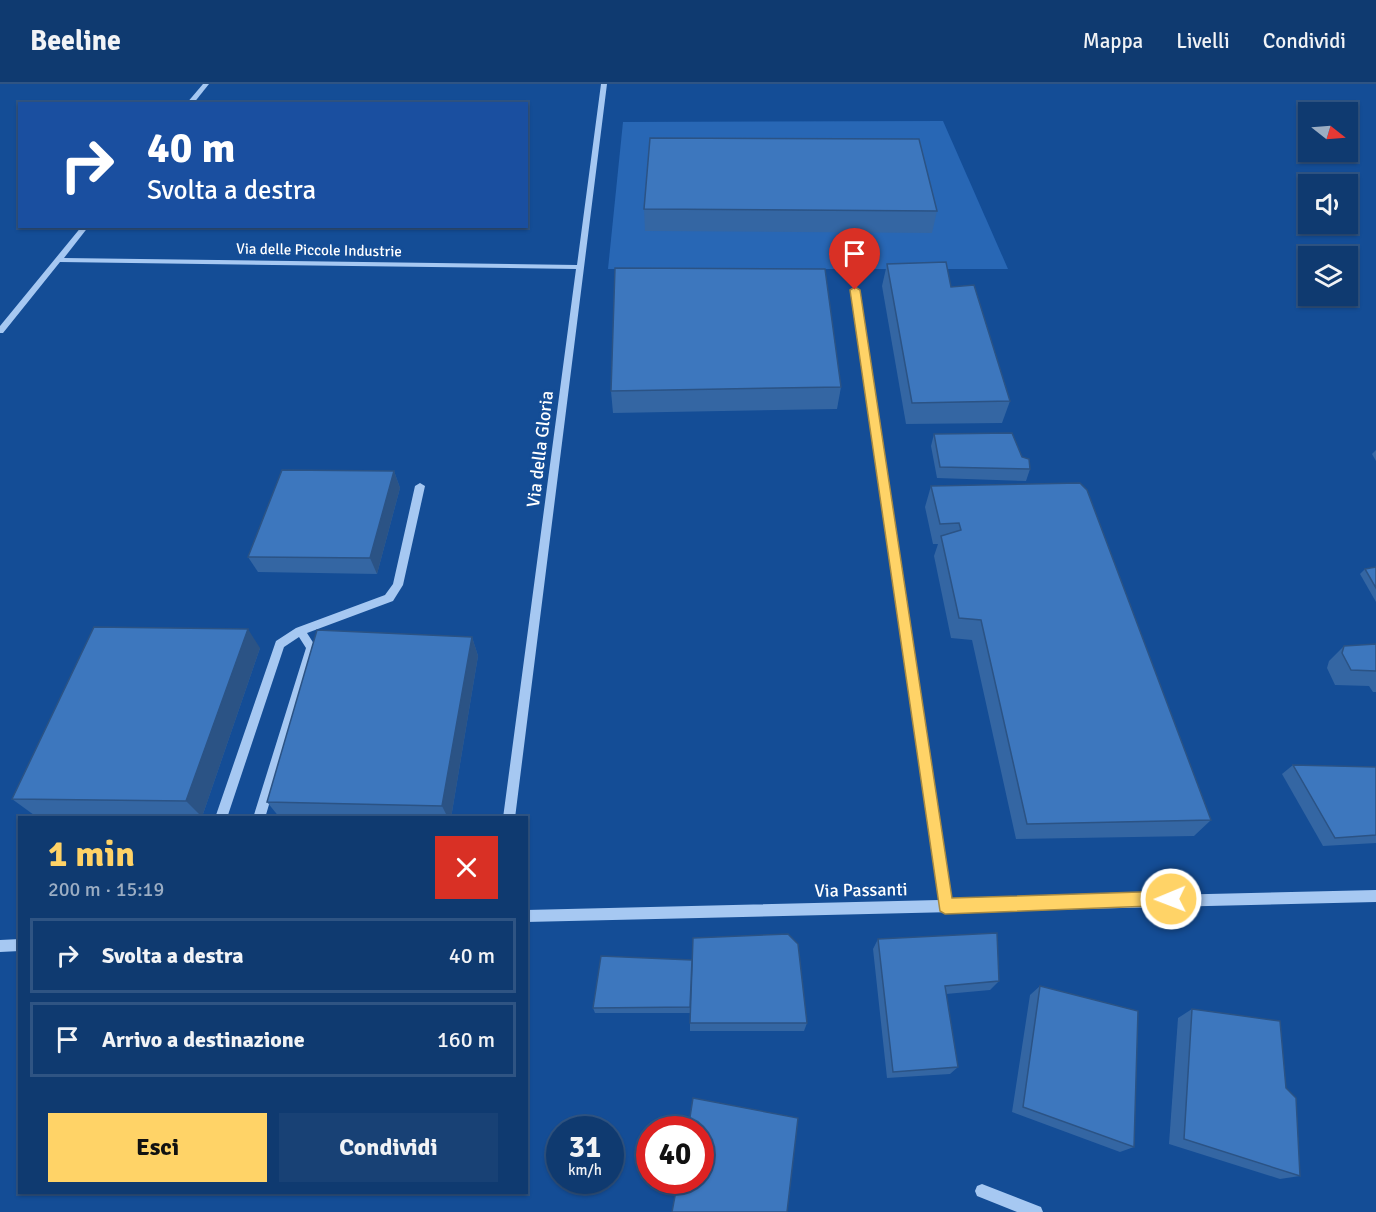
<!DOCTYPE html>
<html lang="it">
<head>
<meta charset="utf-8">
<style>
  :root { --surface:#0f3a70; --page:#184175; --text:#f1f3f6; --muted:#9badc3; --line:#2f5483; --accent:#ffd367 }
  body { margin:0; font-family:Signika,sans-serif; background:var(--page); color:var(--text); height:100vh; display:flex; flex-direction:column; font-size:22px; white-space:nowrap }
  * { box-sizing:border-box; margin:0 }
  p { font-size:20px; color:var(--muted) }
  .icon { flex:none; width:33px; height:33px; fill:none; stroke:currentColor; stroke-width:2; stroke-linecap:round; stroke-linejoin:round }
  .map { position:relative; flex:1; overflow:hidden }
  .side { position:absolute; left:18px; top:732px; width:510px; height:378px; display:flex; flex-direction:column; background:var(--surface); border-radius:0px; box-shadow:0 2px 4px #0004,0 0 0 2px var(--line) }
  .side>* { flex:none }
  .banner { position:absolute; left:18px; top:18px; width:510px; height:126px; border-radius:0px; box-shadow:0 2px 4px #0004,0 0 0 2px var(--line); background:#1a4fa0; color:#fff; overflow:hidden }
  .needle { width:39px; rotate:107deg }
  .buttons { position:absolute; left:1298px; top:18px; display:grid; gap:12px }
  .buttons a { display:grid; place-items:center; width:60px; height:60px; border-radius:0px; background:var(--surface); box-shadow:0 2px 4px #0004,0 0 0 2px var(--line); font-size:30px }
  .speed { position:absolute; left:546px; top:1032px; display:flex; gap:12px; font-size:30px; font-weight:700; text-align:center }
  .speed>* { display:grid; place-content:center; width:78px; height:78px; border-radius:50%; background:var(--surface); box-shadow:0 2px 4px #0004,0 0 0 2px var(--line); line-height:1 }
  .speed small { font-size:15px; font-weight:400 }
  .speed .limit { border:9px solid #d22; background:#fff; color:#111 }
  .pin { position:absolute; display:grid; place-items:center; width:51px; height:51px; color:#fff; margin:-62px -26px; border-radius:50% 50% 50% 0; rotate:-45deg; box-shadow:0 0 6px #0007 }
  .pin .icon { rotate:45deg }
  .me { position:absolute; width:66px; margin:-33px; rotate:269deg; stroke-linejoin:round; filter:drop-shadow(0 0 4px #0008) }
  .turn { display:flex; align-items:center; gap:21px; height:126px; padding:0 30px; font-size:27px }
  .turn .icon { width:78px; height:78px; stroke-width:2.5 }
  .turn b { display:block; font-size:42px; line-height:51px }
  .round { display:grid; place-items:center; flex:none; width:63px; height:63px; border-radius:0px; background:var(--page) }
  .summary { display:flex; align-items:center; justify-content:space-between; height:102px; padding:0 30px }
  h1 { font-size:36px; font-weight:700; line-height:45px; color:var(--accent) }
  .button { display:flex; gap:12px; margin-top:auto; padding:12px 30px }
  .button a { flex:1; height:69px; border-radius:0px; background:var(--accent); color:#111; font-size:24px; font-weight:700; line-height:69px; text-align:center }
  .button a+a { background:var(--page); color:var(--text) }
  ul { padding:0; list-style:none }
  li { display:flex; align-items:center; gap:18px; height:75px; margin:0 12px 9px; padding:0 18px; border:3px solid var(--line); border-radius:0px }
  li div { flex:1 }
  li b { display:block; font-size:22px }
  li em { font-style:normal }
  header { display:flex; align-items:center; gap:36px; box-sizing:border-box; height:84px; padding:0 30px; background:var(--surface); border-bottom:2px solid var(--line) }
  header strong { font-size:28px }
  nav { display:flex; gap:33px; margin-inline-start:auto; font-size:21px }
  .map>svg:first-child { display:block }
  .green { fill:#2867b5 }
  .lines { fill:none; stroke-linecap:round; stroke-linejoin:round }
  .minor { fill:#a6c8f2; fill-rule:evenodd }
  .wall { fill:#3466a3 }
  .shaded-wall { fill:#2b5385 }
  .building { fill:#3d77be; stroke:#2b5385; stroke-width:1.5 }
  .route { fill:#ffd367; stroke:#a68943; stroke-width:1.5 }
  .labels { text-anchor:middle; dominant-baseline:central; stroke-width:6; stroke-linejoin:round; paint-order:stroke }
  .far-street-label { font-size:15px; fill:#fff; stroke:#144d96 }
  .street-label { font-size:18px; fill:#fff; stroke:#144d96 }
</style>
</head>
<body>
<header>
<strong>Beeline</strong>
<nav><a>Mappa</a><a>Livelli</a><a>Condividi</a></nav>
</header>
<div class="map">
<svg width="1376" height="1128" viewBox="0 0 1376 1128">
  <rect width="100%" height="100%" fill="#144d96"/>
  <!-- green -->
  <polygon class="green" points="943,37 1008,185 608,185 623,38"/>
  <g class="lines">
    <!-- minor -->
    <g class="minor">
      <polygon points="203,0 209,0 193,20 186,20"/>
      <polygon points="601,0 607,0 515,734 503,734 576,185 60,178 3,249 0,249 0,242 82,142 89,142 64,174 577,181"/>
      <polygon points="852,204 859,206 951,816 1376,806 1376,818 526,838 526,826 939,816 851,206"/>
      <polygon points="420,399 425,402 403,501 393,517 307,549 316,563 265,734 253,734 306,564 299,553 284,563 227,734 215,734 276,557 296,544 385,511 393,500 415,402"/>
      <polygon points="20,855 20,867 0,868 0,856"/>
      <polygon points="982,1100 1041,1123 1043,1128 1017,1128 977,1112 975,1107 977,1102"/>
    </g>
  </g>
  <!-- wall -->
  <g class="wall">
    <polygon points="644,125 937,127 932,149 645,147"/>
    <polygon points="887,180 951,203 1010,317 1002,339 906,340 882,202"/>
    <polygon points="841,303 837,325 613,329 611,307"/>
    <polygon points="934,350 1022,373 1030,385 1026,397 937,394 931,362"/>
    <polygon points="1376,366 1376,377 1372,370"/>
    <polygon points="394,387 400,404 377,490 258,488 248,473"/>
    <polygon points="931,402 1211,736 1194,752 1016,755 972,556 951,554 934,472 938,460 933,460 925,423"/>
    <polygon points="1376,483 1376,518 1360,490 1365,485"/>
    <polygon points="472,553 478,572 451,734 280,734 267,718"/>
    <polygon points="1376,560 1376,608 1373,608 1369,602 1335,601 1327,584 1329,577 1344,562"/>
    <polygon points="260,564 202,733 34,731 12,715"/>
    <polygon points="1293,681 1376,683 1376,759 1323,762 1282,690"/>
    <polygon points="878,855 999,897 990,906 946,910 958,983 950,990 887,994 873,865"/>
    <polygon points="601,872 807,939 804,947 690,947 690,929 595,929 593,924"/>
    <polygon points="1040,902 1134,1063 1120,1068 1012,1028 1030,911"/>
    <polygon points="1192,925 1286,1004 1300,1092 1280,1095 1169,1060 1178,934"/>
  </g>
  <!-- shaded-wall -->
  <g class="shaded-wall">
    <polygon points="394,387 400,404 377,490 370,474"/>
    <polygon points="248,545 260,564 202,733 186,717"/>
    <polygon points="472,553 478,572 451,734 448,734 442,722"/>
  </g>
  <!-- building -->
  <g class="building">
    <polygon points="650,54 919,55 937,127 644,125"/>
    <polygon points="946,178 951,203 974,201 1010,317 912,319 887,180"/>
    <polygon points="615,184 825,185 841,303 611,307"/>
    <polygon points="1012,349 1022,373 1029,375 1030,385 940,383 934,350"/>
    <polygon points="282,386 394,387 370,474 248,473"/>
    <polygon points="1080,399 1087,406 1211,736 1027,740 981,536 959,534 941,452 961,446 959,439 940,440 931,402"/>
    <polygon points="1376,483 1376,504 1365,485"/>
    <polygon points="94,543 248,545 186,717 12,715"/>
    <polygon points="317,546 472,553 442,722 267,718"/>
    <polygon points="1376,560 1376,587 1351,586 1342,569 1344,562"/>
    <polygon points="1293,681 1376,683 1376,751 1335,754"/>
    <polygon points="997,849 999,897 945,902 958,983 893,988 878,855"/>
    <polygon points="788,850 798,860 807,939 690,939 693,854"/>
    <polygon points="601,872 692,876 690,923 593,924"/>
    <polygon points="1040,902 1138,927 1134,1063 1023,1023"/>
    <polygon points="1192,925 1280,937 1286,1004 1296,1014 1300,1092 1184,1055"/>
    <polygon points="693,1014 798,1034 787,1128 672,1128 678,1096 700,1096 700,1046 688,1046"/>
  </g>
  <!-- route -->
  <polygon class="route" points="855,203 860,206 952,814 1171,807 1177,810 1179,815 1177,821 945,830 940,827 850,206"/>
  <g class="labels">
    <!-- far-street labels -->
    <g class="far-street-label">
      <text transform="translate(319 166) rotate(1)">Via delle Piccole Industrie</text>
    </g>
    <!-- street labels -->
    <g class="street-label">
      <text transform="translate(540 365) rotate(-83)">Via della Gloria</text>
      <text transform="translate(861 806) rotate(-1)">Via Passanti</text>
    </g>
  </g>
</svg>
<div class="buttons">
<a><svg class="needle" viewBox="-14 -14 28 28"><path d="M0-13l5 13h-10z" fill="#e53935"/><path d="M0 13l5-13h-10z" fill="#9badc3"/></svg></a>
<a><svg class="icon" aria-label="sound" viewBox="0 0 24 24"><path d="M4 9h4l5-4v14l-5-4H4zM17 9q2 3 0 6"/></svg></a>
<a><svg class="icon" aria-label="layers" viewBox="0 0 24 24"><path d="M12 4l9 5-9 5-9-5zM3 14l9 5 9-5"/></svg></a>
</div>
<div class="speed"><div>31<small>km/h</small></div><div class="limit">40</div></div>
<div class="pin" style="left:855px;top:206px;background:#d93025"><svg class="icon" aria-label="arrive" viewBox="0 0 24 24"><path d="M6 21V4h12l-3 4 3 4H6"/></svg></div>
<svg class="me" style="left:1171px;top:815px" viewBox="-20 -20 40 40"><circle r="17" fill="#ffd367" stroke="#fff" stroke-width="3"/><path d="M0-11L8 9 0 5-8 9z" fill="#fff"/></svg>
<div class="banner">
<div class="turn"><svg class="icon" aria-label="right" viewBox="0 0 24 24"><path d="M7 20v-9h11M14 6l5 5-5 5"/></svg><div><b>40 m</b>Svolta a destra</div></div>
</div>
<section class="side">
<div class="summary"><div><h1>1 min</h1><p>200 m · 15:19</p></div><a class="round" style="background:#d93025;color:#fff"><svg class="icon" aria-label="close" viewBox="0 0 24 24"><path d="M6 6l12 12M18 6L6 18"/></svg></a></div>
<ul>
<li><svg class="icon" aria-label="right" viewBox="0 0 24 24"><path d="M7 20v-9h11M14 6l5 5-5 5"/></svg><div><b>Svolta a destra</b></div><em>40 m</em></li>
<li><svg class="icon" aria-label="arrive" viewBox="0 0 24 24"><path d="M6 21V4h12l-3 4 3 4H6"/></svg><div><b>Arrivo a destinazione</b></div><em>160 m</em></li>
</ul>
<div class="button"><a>Esci</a><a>Condividi</a></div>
</section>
</div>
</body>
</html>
